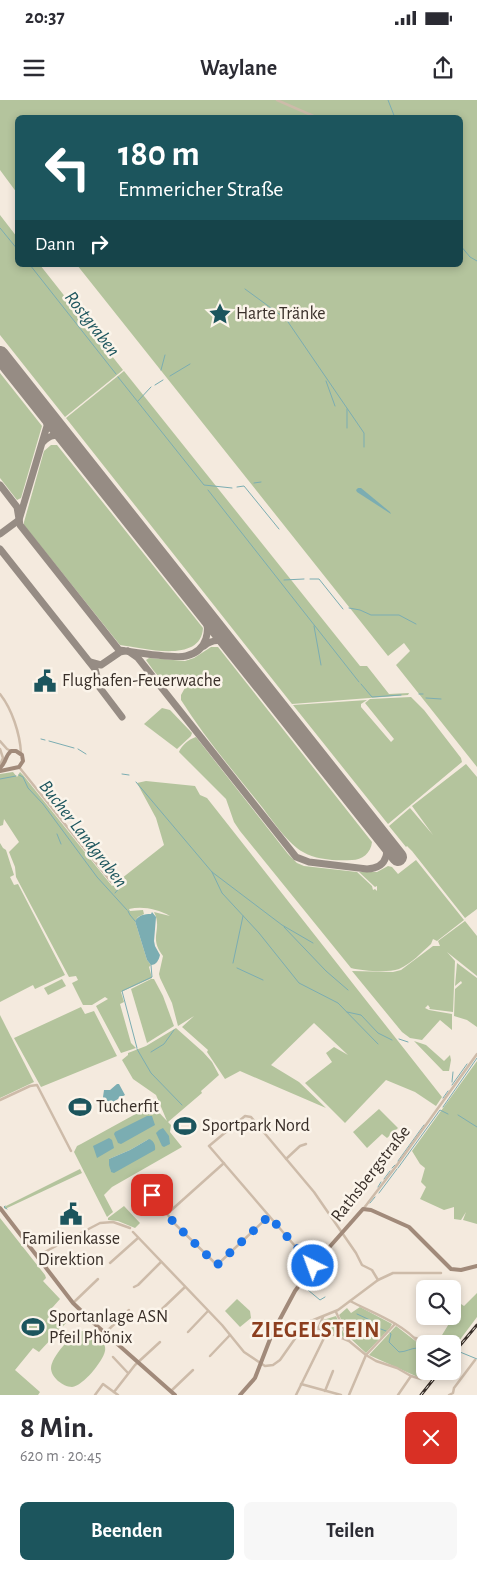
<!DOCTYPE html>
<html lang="de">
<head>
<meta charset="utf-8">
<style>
  :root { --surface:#fff; --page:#f7f7f7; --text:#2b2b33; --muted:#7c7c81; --accent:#1c555d }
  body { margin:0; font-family:"Alegreya Sans",sans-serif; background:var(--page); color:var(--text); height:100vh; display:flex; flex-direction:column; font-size:19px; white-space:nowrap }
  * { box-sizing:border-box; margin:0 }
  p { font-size:16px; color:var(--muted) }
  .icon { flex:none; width:28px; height:28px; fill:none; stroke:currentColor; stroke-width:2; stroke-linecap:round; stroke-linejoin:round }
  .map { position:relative; height:1295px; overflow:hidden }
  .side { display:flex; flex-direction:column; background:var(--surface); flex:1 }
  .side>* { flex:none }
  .hud { position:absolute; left:15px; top:15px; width:448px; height:152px; border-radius:8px; box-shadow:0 2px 8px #0003; background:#1c555d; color:#fff; overflow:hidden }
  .tools { position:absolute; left:416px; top:1180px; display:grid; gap:10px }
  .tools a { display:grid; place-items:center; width:45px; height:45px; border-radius:8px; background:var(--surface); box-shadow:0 2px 8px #0003; font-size:25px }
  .pin { position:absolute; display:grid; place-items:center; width:42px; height:42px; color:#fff; margin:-21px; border-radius:10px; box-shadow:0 2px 8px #0006 }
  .me { position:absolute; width:55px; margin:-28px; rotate:318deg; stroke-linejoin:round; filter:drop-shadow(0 0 4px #0008) }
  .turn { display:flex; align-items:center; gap:18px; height:105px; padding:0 20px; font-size:22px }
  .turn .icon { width:65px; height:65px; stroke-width:2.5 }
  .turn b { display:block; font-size:35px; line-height:42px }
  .then { display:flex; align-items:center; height:48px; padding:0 20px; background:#0003; gap:10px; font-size:19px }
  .round { display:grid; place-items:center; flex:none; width:52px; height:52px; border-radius:8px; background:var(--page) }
  .summary { display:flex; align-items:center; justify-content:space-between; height:85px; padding:0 20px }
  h1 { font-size:30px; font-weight:700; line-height:38px }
  .primary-button { display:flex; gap:10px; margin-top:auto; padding:10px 20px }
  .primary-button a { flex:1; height:58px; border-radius:8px; background:var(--accent); color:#fff; font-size:20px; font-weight:700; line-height:58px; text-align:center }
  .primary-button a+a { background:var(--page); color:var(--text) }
  .status { display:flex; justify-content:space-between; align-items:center; height:35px; padding:0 25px; background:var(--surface); direction:ltr }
  .status svg { height:14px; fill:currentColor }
  header { display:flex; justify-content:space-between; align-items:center; height:65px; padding:0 20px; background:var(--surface); font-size:22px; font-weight:700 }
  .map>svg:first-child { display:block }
  .green { fill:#b4c49d; fill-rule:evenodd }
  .water { fill:#7badb2 }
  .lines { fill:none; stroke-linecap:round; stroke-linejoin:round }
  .stream { stroke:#7badb2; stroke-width:1 }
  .taxiway { stroke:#968c84; stroke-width:7 }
  .runway { stroke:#968c84; stroke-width:18 }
  .street { stroke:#cdbba9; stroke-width:2.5 }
  .secondary { stroke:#a18a7a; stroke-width:4 }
  .rail-casing { stroke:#392f29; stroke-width:3 }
  .rail { stroke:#fbf4ea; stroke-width:1; stroke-dasharray:4; stroke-linecap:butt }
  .route { stroke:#1a73e8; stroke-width:9; stroke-dasharray:0 16.2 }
  .labels { text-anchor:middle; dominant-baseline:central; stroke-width:5; stroke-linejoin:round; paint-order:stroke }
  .poi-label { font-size:18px; fill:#392f29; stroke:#fbf4ea; text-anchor:start }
  .street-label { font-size:18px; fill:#392f29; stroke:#fbf4ea }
  .water-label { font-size:19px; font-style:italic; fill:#1c555d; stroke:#fbf4ea }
  .district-label { font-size:22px; font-weight:bold; letter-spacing:1px; fill:#8c3e1e; stroke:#fbf4ea }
</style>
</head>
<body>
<div class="status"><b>20:37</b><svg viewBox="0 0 49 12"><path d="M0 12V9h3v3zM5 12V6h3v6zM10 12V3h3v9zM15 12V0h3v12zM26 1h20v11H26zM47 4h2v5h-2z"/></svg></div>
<header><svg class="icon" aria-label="menu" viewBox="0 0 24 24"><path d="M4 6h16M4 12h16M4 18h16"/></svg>Waylane<svg class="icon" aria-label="share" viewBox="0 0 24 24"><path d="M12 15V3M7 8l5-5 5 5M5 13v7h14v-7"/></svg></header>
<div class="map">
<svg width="477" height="1295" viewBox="0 0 477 1295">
  <rect width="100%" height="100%" fill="#f4eade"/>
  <!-- green -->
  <g class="green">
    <polygon points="0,0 477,0 477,667 396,565 410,551 404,543 388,556 77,165 460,165 460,18 18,18 17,93 0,70"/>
    <polygon points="0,115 17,137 18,165 40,165 123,270 65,317 0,235"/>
    <polygon points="124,271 360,566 367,566 389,594 409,593 408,595 292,604 66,318"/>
    <polygon points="0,273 42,326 21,398 17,400 0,378"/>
    <path d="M 51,345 L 57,345 L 203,528 C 201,564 143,548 120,545 L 24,425 L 24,422 L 44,351 Z"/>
    <path d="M 211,547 L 218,547 L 372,742 C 371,753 362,760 352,760 C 337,761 316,760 303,752 C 289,745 272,720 262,707 C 234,672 205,638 181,600 L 181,595 L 186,586 L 179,579 C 164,589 154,571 146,560 L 149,558 L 185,561 L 194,558 Z"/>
    <polygon points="411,597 424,610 461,658 462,662 388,724 293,605 367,600 361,604 361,607 391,642 394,639 365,603 370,599"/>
    <polygon points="162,608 170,610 192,633 191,636 177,649 144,624"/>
    <path d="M 196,637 L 288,754 L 297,763 L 304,766 L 357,772 L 372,786 L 373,790 L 375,789 L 377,791 L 377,786 L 375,787 L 359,772 L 377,772 L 388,766 L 392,767 L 398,774 L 416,760 L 464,820 L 437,841 L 433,839 L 431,844 C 422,852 411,864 399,869 C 388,873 363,871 351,868 L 240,731 L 234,722 L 226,699 L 179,652 C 181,646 189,639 196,637 Z"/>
    <polygon points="466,664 477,677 477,809 465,818 412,751 407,746 406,747 389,726 410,708 433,735 412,706"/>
    <path d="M 13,672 L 17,677 L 20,672 L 23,675 L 112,786 L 164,745 L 156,718 L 137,683 L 146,681 L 195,686 L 200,695 L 207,698 L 442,997 L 436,1006 L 415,992 L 386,980 L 345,1023 L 305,983 L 332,962 L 326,953 L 334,947 L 348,955 L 314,923 L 271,965 L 299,982 L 326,1008 L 240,971 L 225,979 L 207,952 L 208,950 L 182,927 L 194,916 L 178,926 L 172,903 L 160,878 L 159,874 L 163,856 C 148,837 163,830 154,812 L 170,816 C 157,809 143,806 129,809 L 130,811 L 143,810 L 144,814 L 138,817 L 135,821 L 147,860 L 151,865 L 149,867 L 152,878 L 121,892 L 124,902 L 120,904 L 131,943 L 136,948 L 121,953 L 96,906 L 108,899 L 105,897 L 92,905 L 83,905 L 72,883 L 78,880 L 76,876 L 69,877 L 16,777 L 15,767 L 9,752 L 19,742 L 4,719 L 3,725 L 0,726 L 0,674 Z"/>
    <polygon points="0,743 3,748 6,750 14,775 10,777 14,785 18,784 65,875 35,889 33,885 0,902"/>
    <polygon points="465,821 477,836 477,876 447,852 455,861 453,912 429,909 430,908 428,905 425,908 429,910 452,914 452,930 440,920 422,940 410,938 402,932 352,871 393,872 401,870 433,846 440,846 438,841"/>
    <polygon points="457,863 477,878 477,927 467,920 454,916 455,889 462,883 461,881 455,886"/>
    <polygon points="62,879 66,886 48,895 44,888"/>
    <polygon points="151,879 154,879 163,896 174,926 147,943 131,889"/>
    <polygon points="81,907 85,914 94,911 117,956 41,987 14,938"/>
    <polygon points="0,915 34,982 0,998"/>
    <path d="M 176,928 L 203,952 L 212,962 L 219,975 L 201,991 L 202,993 L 168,1022 L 171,1025 L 170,1032 L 182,1047 L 112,1087 L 104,1095 L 113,1112 L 107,1117 L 74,1052 L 77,1046 L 81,1044 L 152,1005 L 167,1021 L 156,995 L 133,979 L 122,960 L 128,955 L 128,953 L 146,946 ZM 149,1039 L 111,1072 L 109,1059 L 130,1050 Z"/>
    <polygon points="414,941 426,945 444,961 450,955 451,960 449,971 443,971"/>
    <polygon points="477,961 477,1124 463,1120 466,1112 461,1120 454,1119 454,1107 444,1110 420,1099 426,1087 421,1082 425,1068 420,1064 412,1051"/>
    <polygon points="379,1009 398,1028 387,1038 382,1034 367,1048 353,1032"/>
    <polygon points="80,1069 82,1073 5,1109 4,1107"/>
    <polygon points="124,1106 140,1123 135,1128 118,1121 108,1120 108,1118"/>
    <polygon points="0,1118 45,1175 46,1178 43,1181 60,1199 52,1208 66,1223 39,1252 33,1248 15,1270 40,1292 38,1295 0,1295"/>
    <polygon points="477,1193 477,1217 453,1249 452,1244 425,1244 425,1271 434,1271 430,1275 420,1278 369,1255 396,1226 422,1246 426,1239 439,1240 461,1204 464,1206"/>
    <polygon points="237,1199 250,1211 251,1218 240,1227 225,1211"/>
    <polygon points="360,1207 392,1224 390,1228 366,1253 351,1239 339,1215 347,1208 351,1213"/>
    <polygon points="336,1216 346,1238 319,1228 323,1220"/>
    <path d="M 82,1231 C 89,1230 94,1232 99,1237 C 103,1241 106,1246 105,1251 C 103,1261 83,1286 72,1287 C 67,1287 62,1284 58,1281 C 54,1277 51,1273 51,1268 C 51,1257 72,1234 82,1231 Z"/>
  </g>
  <!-- water -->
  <g class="water">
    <polygon points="358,388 361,388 390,412 391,414 357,392 356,390"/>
    <path d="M 152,812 L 156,817 L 154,841 L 155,846 L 160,855 C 159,860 156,865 151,865 L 147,860 L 135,821 C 139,815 144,814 151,814 Z"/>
    <polygon points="117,984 119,984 125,995 111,1003 105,1004 103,997 104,990 110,990"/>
    <polygon points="147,1016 152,1016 155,1025 121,1044 118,1043 114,1034 115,1032"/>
    <polygon points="163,1028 169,1036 170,1044 164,1047 162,1046 156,1033 159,1030"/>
    <polygon points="109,1038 112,1040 114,1048 97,1058 93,1046"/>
    <path d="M 149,1039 C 153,1040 156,1045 155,1050 L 114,1073 L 111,1072 L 109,1065 L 109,1059 L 130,1050 Z"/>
  </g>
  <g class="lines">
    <!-- stream -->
    <g class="stream">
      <polyline points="388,0 395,18"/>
      <polyline points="0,128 18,150"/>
      <polyline points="460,145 470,157 477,161"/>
      <polyline points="30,165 116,274"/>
      <polyline points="245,189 286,219 364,333 364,347"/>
      <polyline points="161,270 165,255"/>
      <polyline points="170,276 190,264"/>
      <polyline points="118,277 204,385 232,388"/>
      <polyline points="326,281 335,306"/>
      <polyline points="155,285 163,280"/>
      <polyline points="138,301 151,287"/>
      <polyline points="347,328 347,309"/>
      <polyline points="254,383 261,382"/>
      <polyline points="237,387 244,386 279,429"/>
      <polyline points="208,390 359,582"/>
      <polyline points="310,479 319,479 343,509"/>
      <polyline points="284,480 304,479"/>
      <polyline points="349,508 360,510 371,515 399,515 416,524"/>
      <polyline points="314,526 321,565"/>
      <polyline points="361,584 372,597 401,595"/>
      <polyline points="419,594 423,594"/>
      <polyline points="426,598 441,599"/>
      <polyline points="41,639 45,640"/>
      <polyline points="49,641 74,648"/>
      <polyline points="78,649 86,654"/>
      <polyline points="122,674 129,675"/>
      <polyline points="19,675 23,677 28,688 43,704 97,777 127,810"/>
      <polyline points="0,679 16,676"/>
      <polyline points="136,682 212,772 282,825 313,843"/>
      <polyline points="57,734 61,744"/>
      <polyline points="212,772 222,793 259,833 299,883 338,903 378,944"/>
      <polyline points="115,793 121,786 124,779"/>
      <polyline points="128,811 130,815 135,821"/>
      <polyline points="284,827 326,871 348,890"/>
      <polyline points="233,863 243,816"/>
      <polyline points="237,868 263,880"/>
      <polyline points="347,912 361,915 378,933 392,940"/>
      <polyline points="399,939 408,942"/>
      <polyline points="137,948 122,891 152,877 151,865"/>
      <polyline points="137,949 151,973 182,1005"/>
      <polyline points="151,952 164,944 174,930"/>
      <polyline points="452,982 453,972"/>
      <polyline points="452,985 467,964"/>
      <polyline points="443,998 448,991"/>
      <polyline points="443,1007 477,958"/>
      <polyline points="458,1015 477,1027"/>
      <polyline points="398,1061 424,1025"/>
      <polyline points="392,1068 395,1065"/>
      <polyline points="398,1068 440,1010 448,1014"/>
      <polyline points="384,1079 390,1071"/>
      <polyline points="378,1087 381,1082"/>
      <polyline points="379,1093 397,1069"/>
      <polyline points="370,1103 375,1097"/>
      <polyline points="5,1106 4,1107 7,1109"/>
      <polyline points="304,1182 308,1190 320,1200 325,1197"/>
      <polyline points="357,1214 370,1220 378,1228 386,1231"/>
      <path d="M 390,1233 L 391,1234 L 389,1242 L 399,1252 C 406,1252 411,1248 417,1248"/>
      <polyline points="428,1244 437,1241 443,1244"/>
      <polyline points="423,1249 425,1248"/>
      <polyline points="460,1252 477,1259"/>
    </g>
    <!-- taxiway -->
    <g class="taxiway">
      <path d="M 43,342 C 50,334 57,334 66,338"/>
      <path d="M 0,385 L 17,407 L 20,425 L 119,550 C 134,552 174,559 186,556 C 208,551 211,530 204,512"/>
      <polyline points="0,434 19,420 47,326 46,313"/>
      <polyline points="0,449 95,569 100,588 122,617"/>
      <path d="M 204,546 C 214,538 223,539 233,548"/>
      <path d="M 128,551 L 138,558 L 296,757 L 309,762 L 367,769 C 389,768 391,749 380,734"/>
      <polyline points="90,562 101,565 120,552 124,551"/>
    </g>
    <!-- runway -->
    <polyline class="runway" points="0,255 398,757"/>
    <!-- street -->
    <g class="street">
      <polyline points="277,0 318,18"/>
      <path d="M 0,594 C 12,609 20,634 21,653"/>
      <polyline points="0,641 7,649 11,651"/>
      <polyline points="0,649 3,658 0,665"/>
      <polyline points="19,667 112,783"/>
      <polyline points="0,1000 30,986 37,985 71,1051"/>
      <polyline points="286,1059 300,1046 306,1044"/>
      <polyline points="151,1090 152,1095 175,1124 217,1165 269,1116"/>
      <polyline points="364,1108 397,1065 477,954"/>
      <polyline points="167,1114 224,1063"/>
      <polyline points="133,1132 222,1225 244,1252 265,1266 273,1265 280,1260 306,1223 338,1210 378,1180 393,1173 441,1173"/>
      <polyline points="37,1156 100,1123 113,1122 130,1128"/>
      <polyline points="110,1163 138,1138"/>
      <polyline points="313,1167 209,1046 245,1016 251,1017 314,1092 356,1153 362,1165 372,1170 378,1180"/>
      <polyline points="134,1187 138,1185 161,1162"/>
      <path d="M 350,1201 C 373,1213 402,1223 419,1243 L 423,1243 L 422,1239 L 415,1238"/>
      <polyline points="73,1203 98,1179"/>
      <polyline points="157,1211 162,1209 185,1187"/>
      <polyline points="336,1212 349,1240"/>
      <polyline points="306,1223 349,1241 366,1255 376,1261 397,1268 411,1276 421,1279 435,1273"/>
      <polyline points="318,1229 323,1217"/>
      <polyline points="188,1232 208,1211"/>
      <polyline points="105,1233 129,1210"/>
      <polyline points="210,1256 230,1235"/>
      <polyline points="113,1257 128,1273"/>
      <polyline points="301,1284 341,1295"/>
      <polyline points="171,1291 193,1270"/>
      <polyline points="325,1291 333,1271"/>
      <polyline points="114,1292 135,1265 160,1242"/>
      <polyline points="95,1295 103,1284 118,1295"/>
      <polyline points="296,1295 327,1232"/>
      <polyline points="349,1295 366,1255 395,1224"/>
      <polyline points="398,1295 411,1276"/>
      <polyline points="449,1295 453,1293 454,1288 475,1260"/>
    </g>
    <!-- secondary -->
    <g class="secondary">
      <path d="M 0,668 C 6,663 5,656 11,651 L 16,651 L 22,655 L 23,661 L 19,667 L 0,671"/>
      <polyline points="0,1108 73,1203 96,1225 175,1295"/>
      <polyline points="240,1295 255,1278 272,1234 295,1191 318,1160 363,1109 371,1110 409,1127 451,1169 461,1170 477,1166"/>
    </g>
    <defs>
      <g id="rail">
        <polyline points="452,1255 477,1225"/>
        <polyline points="421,1295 440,1271"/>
      </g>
    </defs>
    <!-- rail casing -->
    <use href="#rail" class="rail-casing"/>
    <!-- rail -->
    <use href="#rail" class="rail"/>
  </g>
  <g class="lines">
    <!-- route -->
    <polyline class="route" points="152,1095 175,1124 217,1165 269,1116 313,1166"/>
  </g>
  <!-- icons -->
  <defs>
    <symbol id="sight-bare" viewBox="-9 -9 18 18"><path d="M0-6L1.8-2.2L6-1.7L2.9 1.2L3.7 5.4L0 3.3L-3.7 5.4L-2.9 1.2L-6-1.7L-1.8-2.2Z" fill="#1c555d" stroke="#fbf4ea" stroke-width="2.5" paint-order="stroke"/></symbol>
    <symbol id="civic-bare" viewBox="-9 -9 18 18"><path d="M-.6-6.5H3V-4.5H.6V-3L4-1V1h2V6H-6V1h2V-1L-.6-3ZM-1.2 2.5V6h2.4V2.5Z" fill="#1c555d" stroke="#fbf4ea" stroke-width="2.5" paint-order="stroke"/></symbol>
    <symbol id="stadium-bare" viewBox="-9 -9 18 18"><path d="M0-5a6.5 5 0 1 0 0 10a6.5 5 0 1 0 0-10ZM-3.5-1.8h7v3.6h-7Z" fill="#1c555d" stroke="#fbf4ea" stroke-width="2.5" paint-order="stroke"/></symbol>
  </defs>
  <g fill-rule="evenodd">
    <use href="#sight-bare" x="204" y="198" width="32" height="32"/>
    <use href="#civic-bare" x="29" y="565" width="32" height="32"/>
    <use href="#stadium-bare" x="64" y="991" width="32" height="32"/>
    <use href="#stadium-bare" x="169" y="1010" width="32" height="32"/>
    <use href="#civic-bare" x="55" y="1098" width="32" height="32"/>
    <use href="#stadium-bare" x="17" y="1211" width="32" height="32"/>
  </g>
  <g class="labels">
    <!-- poi labels -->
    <g class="poi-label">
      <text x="236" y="214">Harte Tränke</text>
      <text x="62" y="581">Flughafen-Feuerwache</text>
      <text x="96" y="1007">Tucherfit</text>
      <text x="202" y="1026">Sportpark Nord</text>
      <text x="71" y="1139" text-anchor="middle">Familienkasse<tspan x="71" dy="21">Direktion</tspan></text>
      <text x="49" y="1217">Sportanlage ASN<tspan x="49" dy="21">Pfeil Phönix</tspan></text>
    </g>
    <!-- street labels -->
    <g class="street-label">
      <text transform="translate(371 1074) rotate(-52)">Rathsbergstraße</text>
    </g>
    <!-- water labels -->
    <g class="water-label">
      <text transform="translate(92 224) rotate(52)">Rostgraben</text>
      <text transform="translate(83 734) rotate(52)">Bucher Landgraben</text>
    </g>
    <!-- district labels -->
    <g class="district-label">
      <text x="316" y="1230">ZIEGELSTEIN</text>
    </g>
  </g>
</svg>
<div class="tools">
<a><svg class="icon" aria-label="search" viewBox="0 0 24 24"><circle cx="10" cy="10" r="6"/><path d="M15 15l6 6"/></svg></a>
<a><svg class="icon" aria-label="layers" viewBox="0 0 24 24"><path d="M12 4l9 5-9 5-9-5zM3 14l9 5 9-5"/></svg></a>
</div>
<div class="pin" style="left:152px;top:1095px;background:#d93025"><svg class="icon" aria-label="arrive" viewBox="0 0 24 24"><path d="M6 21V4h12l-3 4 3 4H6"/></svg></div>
<svg class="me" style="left:313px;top:1166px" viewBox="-20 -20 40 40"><circle r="17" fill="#1a73e8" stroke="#fff" stroke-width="3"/><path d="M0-11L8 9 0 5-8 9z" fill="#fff"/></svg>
<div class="hud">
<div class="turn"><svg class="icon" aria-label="left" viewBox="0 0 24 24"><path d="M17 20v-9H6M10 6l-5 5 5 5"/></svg><div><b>180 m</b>Emmericher Straße</div></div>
<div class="then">Dann<svg class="icon" aria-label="right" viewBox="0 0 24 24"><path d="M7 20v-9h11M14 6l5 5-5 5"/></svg></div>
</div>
</div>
<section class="side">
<div class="summary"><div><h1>8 Min.</h1><p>620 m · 20:45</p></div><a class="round" style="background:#d93025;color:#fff"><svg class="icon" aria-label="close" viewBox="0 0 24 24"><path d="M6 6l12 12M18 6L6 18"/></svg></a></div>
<div class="primary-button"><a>Beenden</a><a>Teilen</a></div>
</section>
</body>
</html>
